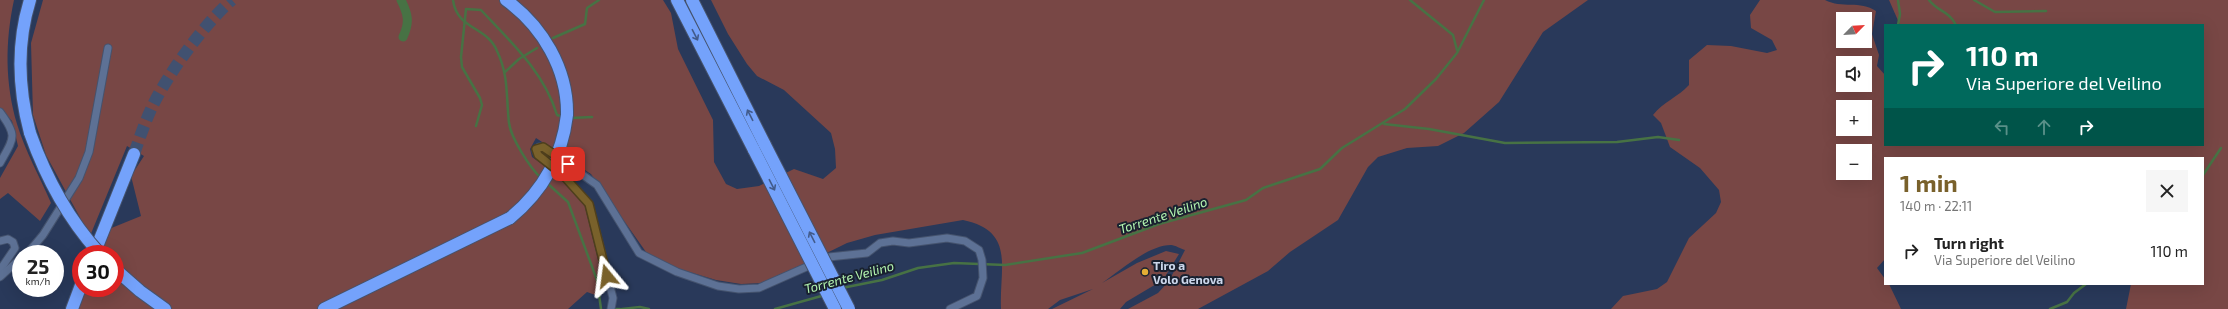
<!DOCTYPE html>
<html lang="en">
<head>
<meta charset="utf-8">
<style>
  :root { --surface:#fff; --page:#f6f6f6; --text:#222; --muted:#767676; --accent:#79612b }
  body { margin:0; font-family:"Exo 2",sans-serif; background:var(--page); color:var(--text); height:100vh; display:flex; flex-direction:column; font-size:15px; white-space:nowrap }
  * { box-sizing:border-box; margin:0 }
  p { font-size:13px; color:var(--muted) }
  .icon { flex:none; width:22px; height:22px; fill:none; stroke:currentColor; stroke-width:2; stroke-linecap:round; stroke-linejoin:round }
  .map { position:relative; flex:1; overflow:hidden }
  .details { position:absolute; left:1884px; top:157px; width:320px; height:128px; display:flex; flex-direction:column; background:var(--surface); border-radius:0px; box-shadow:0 4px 16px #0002 }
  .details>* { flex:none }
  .top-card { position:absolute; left:1884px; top:24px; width:320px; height:122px; border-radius:0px; box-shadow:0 4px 16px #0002; background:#00695c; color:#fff; overflow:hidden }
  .needle { width:26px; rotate:66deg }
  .tools { position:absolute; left:1836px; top:12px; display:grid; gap:8px }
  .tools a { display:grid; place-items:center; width:36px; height:36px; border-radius:0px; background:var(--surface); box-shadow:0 4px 16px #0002; font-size:20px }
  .speed { position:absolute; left:12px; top:245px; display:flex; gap:8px; font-size:20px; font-weight:700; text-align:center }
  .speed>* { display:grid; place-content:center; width:52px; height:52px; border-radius:50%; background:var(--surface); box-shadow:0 4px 16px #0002; line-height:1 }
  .speed small { font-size:10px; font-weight:400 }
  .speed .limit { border:6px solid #d22; background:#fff; color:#111 }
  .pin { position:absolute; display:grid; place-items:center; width:34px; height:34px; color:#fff; margin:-17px; border-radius:8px; box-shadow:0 2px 6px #0006 }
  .me { position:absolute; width:44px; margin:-22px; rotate:344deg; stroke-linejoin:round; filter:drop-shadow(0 0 3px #0008) }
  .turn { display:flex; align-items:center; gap:14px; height:84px; padding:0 16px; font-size:18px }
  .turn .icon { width:52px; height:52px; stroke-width:2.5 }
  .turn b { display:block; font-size:28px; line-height:34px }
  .lanes { display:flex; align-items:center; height:38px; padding:0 16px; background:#0003; justify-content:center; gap:20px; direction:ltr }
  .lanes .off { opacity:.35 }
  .round { display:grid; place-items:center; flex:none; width:42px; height:42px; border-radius:0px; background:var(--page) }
  .overview { display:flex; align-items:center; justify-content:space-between; height:68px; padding:0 16px }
  h1 { font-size:24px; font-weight:700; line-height:30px; color:var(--accent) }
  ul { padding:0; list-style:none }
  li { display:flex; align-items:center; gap:12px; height:52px; padding:0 16px }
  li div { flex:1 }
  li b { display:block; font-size:15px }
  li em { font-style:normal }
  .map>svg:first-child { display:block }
  .green { fill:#784745; fill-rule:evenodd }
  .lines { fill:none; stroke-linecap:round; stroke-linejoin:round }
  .stream { stroke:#477244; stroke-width:2.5 }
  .canal { stroke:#477244; stroke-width:9 }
  .motorway-tunnel { stroke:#415170; stroke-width:12; stroke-dasharray:12 6; stroke-linecap:butt }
  .minor-casing { stroke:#45536e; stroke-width:9 }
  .motorway-casing { stroke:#45536e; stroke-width:14 }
  .minor { stroke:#5d7195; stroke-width:7 }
  .motorway { stroke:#74a2fb; stroke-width:12 }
  .motorway-bridge-casing { stroke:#45536e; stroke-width:14; stroke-linecap:butt }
  .motorway-bridge { stroke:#74a2fb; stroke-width:12 }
  .oneway { stroke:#425b8b }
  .route-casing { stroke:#4f3f1c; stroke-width:10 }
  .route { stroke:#79612b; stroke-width:7 }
  .poi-dot { fill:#e4ae35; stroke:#192130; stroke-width:1.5 }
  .labels { text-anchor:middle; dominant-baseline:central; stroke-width:4; stroke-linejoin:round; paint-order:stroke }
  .poi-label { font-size:12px; font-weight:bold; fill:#ccd7eb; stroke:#192130; text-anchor:start }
  .water-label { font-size:13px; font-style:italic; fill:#b5f7b0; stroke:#192130 }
</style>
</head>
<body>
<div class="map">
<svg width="2228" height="309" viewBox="0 0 2228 309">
  <rect width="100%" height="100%" fill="#29395a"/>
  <!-- green -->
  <g class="green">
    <path d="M 0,0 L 14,0 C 5,42 5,83 17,124 C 25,151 40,177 51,203 L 40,221 L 8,193 L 0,199 L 0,178 L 18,146 L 12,121 L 0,108 Z"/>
    <path d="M 43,0 L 663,0 L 671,13 L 678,49 L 713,120 L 714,162 L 726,184 L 737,189 L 759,186 L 794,169 L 823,179 L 836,168 L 835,149 L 831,133 L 784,90 L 757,76 L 747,64 L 728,34 L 711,0 L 1588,0 L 1543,32 L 1499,102 L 1464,133 L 1438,146 L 1407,148 L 1378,157 L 1368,167 L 1338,220 L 1290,252 L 1268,271 L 1198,309 L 1128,309 L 1158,293 L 1169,281 L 1185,250 C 1181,249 1175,245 1171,245 C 1148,245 1120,271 1102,283 L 1137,263 L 1166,251 L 1179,254 L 1163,280 L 1126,302 L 1120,309 L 1052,309 L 1093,289 L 1060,300 L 1048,309 L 1001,309 C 999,268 1016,231 963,220 L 875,235 L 847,243 L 782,275 L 762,283 L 741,284 L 716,280 L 673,267 L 646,252 L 591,174 L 536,138 L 530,149 L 532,157 L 560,177 L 584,203 L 603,280 L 598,296 L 587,292 L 568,309 L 76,309 L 85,288 L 115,288 L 115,254 L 98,254 L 109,229 L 141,216 L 131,176 L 144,156 L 127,146 L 90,236 L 46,155 L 33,115 L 31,43 Z"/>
    <path d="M 1760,0 L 1825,0 C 1842,9 1860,0 1876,11 L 1872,34 L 1879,55 L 1877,66 L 1885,75 L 1885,145 L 2203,145 L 2203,25 L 1900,25 L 1889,0 L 2228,0 L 2228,309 L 2126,309 L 2131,284 L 2203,284 L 2203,158 L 1885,158 L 1885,259 L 1877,268 L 1885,279 L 1885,284 L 1889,284 L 1901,309 L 1611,309 L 1623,296 L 1657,289 L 1667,282 L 1689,238 L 1716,213 L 1721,202 L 1719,190 L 1700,168 L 1670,147 L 1661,123 L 1653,115 C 1663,102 1678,97 1689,85 L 1689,60 L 1707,45 L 1731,46 L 1767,53 L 1777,50 L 1772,40 L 1751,28 L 1750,15 ZM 1843,19 L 1865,19 L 1865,41 L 1843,41 ZM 1843,63 L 1865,63 L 1865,85 L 1843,85 ZM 1843,107 L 1865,107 L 1865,129 L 1843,129 ZM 1843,151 L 1865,151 L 1865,173 L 1843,173 Z"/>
  </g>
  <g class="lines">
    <!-- stream -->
    <g class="stream">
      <path d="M 453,0 C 457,30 487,26 497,51 C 509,76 506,97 509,123 C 511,138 530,168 541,178"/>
      <polyline points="1410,0 1453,35 1457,50"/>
      <path d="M 1929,0 C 1938,12 1948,10 1956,25"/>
      <polyline points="1974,0 1995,12 2046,11"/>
      <polyline points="1898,25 1900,14 1898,0"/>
      <polyline points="553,38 585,24 587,8 599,0"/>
      <polyline points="505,72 519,59 537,48"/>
      <polyline points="571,118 592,117"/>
      <polyline points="1384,124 1429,129 1505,143 1617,142 1658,137 1679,140"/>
      <path d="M 476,126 L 482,105 L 480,98 L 462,67 L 461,57 L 466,9 L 481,10 C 511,42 544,72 557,115 L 564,117"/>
      <polyline points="2203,175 2221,148"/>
      <polyline points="547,183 568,202 597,280 601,309"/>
      <polyline points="842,288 882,280 918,268 954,263 1005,265 1082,253 1159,224 1246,200 1263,188 1320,169 1342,148 1405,109 1436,79 1457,53 1484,0"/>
      <polyline points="614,309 620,309"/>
      <polyline points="622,309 640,307 649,309"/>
      <polyline points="775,309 825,295"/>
      <polyline points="2050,309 2067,302 2074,293 2086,284"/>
    </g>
    <!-- canal -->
    <path class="canal" d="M 401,0 C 408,14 410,22 403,37"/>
    <!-- motorway-tunnel -->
    <path class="motorway-tunnel" d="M 134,154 C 140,137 146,119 154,103 C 170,71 205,23 232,0"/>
    <defs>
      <g id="minor">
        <path d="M 0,112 C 18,136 14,138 0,163"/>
        <polyline points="0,241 8,239 13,242 15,248 0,270"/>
        <polyline points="27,254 43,235 79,178 89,152 108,48"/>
        <polyline points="0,277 21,258"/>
        <polyline points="611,309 613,298 589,204 562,174 538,155 536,151 539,147 543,147 597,185 639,253 677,272 718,286 739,289 759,288 829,257 867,253 880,243 893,241 909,243 947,238 965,241 979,250 982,260 983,278 977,296 950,309"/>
      </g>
      <g id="motorway">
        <path d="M 30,0 C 16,45 18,88 30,133"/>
        <path d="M 506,0 C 542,26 568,69 567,115"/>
        <polyline points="677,0 754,150"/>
        <polyline points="692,0 765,145"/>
        <polyline points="94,254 134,154"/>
        <polyline points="115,269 140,291 165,309"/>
        <polyline points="72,309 81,285"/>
        <polyline points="324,309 510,218"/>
      </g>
    </defs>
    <!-- minor casing -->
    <use href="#minor" class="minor-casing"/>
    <!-- motorway casing -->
    <use href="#motorway" class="motorway-casing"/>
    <!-- minor -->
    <use href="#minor" class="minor"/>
    <!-- motorway -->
    <use href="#motorway" class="motorway"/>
    <defs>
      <g id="motorway-bridge">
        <path d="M 30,133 C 46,178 68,219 100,254"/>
        <polyline points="765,145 849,309"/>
        <polyline points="754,150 835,309"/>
        <path d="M 510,218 C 543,191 562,157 567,115"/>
      </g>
    </defs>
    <!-- motorway-bridge casing -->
    <use href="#motorway-bridge" class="motorway-bridge-casing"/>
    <!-- motorway-bridge -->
    <use href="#motorway-bridge" class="motorway-bridge"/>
  </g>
  <!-- one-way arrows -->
  <defs><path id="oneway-shaft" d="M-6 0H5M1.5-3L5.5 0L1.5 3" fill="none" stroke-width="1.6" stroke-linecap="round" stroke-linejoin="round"/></defs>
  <g class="oneway">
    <use href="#oneway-shaft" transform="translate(695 35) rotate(63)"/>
    <use href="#oneway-shaft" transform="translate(750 115) rotate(-117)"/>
    <use href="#oneway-shaft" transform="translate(772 185) rotate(63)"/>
    <use href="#oneway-shaft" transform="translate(812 237) rotate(-117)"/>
  </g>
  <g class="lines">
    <defs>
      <polyline id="route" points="568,164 543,147 536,149 538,155 562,174 589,204 607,276"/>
    </defs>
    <!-- route casing -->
    <use href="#route" class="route-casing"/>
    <!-- route -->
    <use href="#route" class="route"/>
  </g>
  <!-- markers -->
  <circle class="poi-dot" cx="1145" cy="272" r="4"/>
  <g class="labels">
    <!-- poi labels -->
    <g class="poi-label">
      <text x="1153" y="265">Tiro a<tspan x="1153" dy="14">Volo Genova</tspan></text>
    </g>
    <!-- water labels -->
    <g class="water-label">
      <text transform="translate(1163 215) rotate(-18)">Torrente Veilino</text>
      <text transform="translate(849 277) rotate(-15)">Torrente Veilino</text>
    </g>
  </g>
</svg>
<div class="tools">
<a><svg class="needle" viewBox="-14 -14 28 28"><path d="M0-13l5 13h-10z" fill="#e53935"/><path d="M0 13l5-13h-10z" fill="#767676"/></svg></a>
<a><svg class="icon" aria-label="sound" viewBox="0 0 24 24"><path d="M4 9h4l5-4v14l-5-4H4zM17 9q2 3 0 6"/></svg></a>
<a>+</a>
<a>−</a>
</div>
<div class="speed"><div>25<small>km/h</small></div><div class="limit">30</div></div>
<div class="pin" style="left:568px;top:164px;background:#d93025"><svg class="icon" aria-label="arrive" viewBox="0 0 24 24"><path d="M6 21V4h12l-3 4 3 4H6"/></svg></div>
<svg class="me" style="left:607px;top:276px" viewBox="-20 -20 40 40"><path d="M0-17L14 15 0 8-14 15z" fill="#79612b" stroke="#fff" stroke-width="4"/></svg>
<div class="top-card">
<div class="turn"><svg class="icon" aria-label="right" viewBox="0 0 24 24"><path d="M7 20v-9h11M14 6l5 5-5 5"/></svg><div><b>110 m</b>Via Superiore del Veilino</div></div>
<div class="lanes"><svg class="icon off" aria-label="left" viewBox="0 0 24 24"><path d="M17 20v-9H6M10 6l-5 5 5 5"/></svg><svg class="icon off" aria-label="ahead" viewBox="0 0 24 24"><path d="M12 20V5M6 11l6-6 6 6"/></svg><svg class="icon" aria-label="right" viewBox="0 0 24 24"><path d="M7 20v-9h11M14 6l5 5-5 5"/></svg></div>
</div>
<section class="details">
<div class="overview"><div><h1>1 min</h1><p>140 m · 22:11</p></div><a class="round"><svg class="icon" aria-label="close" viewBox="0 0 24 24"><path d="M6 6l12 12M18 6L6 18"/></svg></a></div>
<ul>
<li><svg class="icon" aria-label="right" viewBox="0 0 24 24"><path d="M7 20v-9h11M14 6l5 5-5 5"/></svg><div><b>Turn right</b><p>Via Superiore del Veilino</p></div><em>110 m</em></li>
</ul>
</section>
</div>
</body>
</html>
